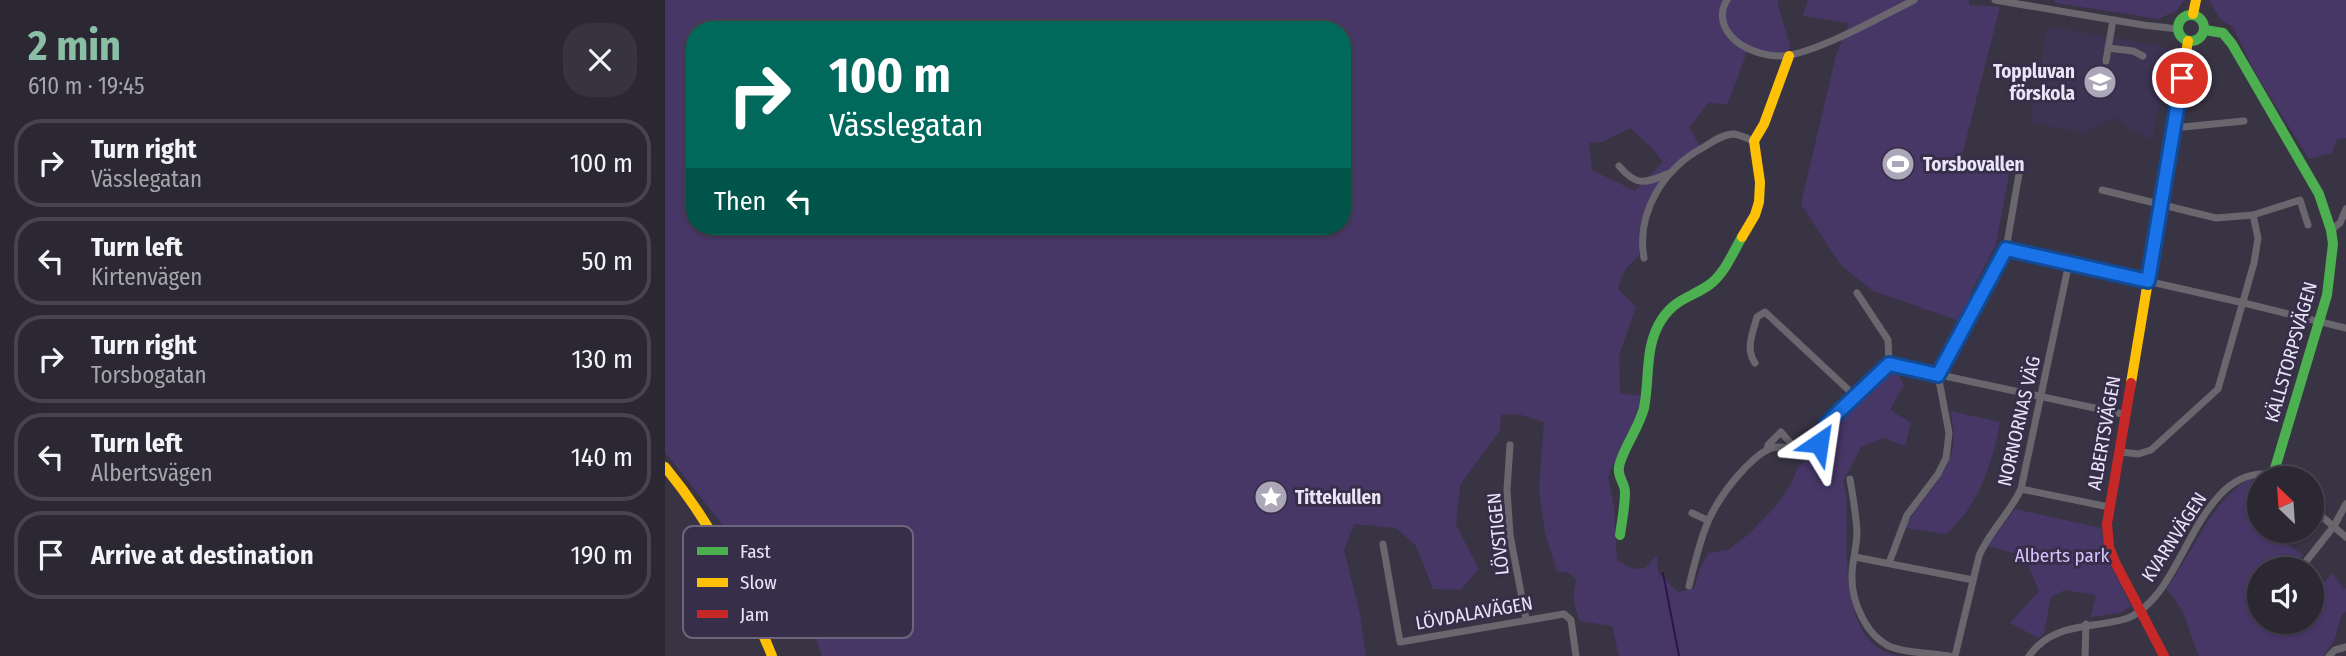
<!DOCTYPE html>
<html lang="en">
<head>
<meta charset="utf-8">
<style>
  :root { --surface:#2b2733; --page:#37333f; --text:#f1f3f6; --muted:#a6a5ac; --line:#47444e; --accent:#8abfa5 }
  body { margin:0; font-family:"Fira Sans Condensed",sans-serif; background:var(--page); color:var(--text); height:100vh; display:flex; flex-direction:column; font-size:26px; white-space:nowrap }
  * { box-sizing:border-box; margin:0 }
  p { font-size:23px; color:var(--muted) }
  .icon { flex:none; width:38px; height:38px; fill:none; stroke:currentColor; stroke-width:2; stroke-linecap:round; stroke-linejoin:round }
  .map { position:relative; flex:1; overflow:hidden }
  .details { display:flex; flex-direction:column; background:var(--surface); width:665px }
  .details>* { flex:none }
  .guide { position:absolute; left:21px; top:21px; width:665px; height:214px; border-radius:28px; box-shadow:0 2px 5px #0004,0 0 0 2px var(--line); background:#00695c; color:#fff; overflow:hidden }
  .needle { width:46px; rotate:335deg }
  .controls { position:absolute; left:1582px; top:466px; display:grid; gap:14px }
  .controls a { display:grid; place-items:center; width:77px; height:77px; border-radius:50%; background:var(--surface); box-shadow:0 2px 5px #0004,0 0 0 2px var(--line); font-size:35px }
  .pin { position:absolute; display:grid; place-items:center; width:60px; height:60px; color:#fff; margin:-30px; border:4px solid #fff; border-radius:50%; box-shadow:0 2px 7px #0007 }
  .me { position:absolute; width:77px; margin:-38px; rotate:32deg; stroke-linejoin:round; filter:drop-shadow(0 0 5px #0008) }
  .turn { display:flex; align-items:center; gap:24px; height:147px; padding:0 28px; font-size:32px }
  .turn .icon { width:91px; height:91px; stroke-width:2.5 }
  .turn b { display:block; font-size:49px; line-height:60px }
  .then { display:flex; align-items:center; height:66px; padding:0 28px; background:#0003; gap:14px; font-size:26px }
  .round { display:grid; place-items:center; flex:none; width:74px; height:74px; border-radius:28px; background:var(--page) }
  .summary { display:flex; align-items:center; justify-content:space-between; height:119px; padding:0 28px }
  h1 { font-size:42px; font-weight:700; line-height:52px; color:var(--accent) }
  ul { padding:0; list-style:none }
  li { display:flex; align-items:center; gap:21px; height:88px; margin:0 14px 10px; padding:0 14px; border:4px solid var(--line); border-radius:28px }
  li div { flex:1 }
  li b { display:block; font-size:26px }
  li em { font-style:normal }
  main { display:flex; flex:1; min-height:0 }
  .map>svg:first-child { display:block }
  .built { fill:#3d3353 }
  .green { fill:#473767; fill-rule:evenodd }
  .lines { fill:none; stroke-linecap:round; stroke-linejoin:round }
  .stream { stroke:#2d154e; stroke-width:2 }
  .street { stroke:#69676d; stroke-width:7 }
  .fast { stroke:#4caf50; stroke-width:10 }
  .slow { stroke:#ffc107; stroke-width:10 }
  .jam { stroke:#c62828; stroke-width:10 }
  .route-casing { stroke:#114b97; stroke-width:18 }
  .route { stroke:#1a73e8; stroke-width:12 }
  .labels { text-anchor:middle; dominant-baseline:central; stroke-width:6; stroke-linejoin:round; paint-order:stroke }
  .poi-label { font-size:19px; font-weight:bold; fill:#e9e5f7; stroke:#372e4a; text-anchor:start }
  .street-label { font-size:19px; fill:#e9e5f7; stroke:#372e4a }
  .park-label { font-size:19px; fill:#d4c3fd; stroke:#372e4a }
  .key { fill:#372e4a; stroke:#6c657e; stroke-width:2 }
  .key-label { font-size:19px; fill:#e9e5f7 }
</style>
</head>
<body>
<main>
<section class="details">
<div class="summary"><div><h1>2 min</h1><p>610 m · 19:45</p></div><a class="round"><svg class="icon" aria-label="close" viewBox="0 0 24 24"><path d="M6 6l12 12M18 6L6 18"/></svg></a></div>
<ul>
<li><svg class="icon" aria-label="right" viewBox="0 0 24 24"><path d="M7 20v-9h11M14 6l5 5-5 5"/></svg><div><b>Turn right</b><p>Vässlegatan</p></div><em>100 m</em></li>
<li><svg class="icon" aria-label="left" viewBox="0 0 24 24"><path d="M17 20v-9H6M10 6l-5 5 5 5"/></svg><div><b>Turn left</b><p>Kirtenvägen</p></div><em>50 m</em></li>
<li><svg class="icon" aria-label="right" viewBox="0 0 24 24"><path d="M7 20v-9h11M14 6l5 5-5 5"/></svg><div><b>Turn right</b><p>Torsbogatan</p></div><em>130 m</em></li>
<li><svg class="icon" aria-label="left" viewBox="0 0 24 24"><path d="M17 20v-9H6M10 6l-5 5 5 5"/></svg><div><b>Turn left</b><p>Albertsvägen</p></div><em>140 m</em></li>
<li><svg class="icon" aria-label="arrive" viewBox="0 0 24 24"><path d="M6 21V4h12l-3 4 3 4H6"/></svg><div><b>Arrive at destination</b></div><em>190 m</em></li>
</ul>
</section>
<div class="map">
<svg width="1681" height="656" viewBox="0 0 1681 656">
  <rect width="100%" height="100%" fill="#393444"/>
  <!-- built -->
  <polygon class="built" points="1382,26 1505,48 1487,140 1465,130 1451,117 1420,133 1365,123"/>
  <!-- green -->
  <g class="green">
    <path d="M 0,0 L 1114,0 L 1112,2 L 1125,46 L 1121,60 L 1082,52 L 1062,105 L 1044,102 L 1024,128 L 1036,147 C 991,172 975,206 974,256 C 962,265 956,275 953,289 L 971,307 L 954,355 L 955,393 L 977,396 L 969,434 L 949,463 L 943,477 L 949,507 L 952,560 L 968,569 L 979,568 L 992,556 L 993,573 L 1013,592 L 1029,588 L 1035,569 L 1043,553 L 1063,550 L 1084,534 L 1112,505 L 1126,484 L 1133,467 L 1149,455 L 1165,436 L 1174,420 L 1227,371 L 1233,374 L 1239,385 L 1225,410 L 1246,423 L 1240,446 L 1218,438 L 1196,447 L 1178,482 L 1182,497 C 1183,545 1171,647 1235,656 L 954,656 L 947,626 L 915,621 C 909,605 906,595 912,580 L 904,573 L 892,571 L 880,533 L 874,489 L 879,422 L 853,414 L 836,415 L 835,430 L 795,485 L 791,525 L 814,569 L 795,590 L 768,589 L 751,546 L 731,528 L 689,524 L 679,550 L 695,615 L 701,656 L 157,656 L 150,636 L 121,576 L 111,572 L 88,581 L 60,528 L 0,452 ZM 30,30 L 677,30 L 677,226 L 30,226 ZM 965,128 L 988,149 L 998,162 L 970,191 L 927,170 L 924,143 L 937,142 Z"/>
    <polygon points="1143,0 1304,0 1304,5 1335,7 1296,159 1345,169 1331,244 1306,292 1300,313 1296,312 1292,320 1208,291 1175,264 1136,204 1171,55 1184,23 1138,16"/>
    <polygon points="1389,0 1519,0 1511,11 1493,19 1391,3"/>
    <polygon points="1544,0 1681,0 1681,138 1672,139 1667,153 1644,159 1588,69 1568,27 1556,20"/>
    <path d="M 1285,411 L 1335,422 C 1327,465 1314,505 1281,534 L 1240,528 C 1255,497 1288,475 1289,438 C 1289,429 1287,420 1285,411 Z"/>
    <path d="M 1588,477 L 1580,503 L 1585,513 L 1594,512 L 1594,530 L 1610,530 L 1622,544 L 1638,555 L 1624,569 L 1594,569 L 1594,621 L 1647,621 L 1647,591 L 1654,588 L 1668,573 L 1677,587 L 1681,589 L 1681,612 L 1677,614 L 1669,641 L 1658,656 L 1534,656 C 1523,630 1522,610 1501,589 C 1530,551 1544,501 1588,477 Z"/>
    <polygon points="1350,509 1436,528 1440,554 1466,606 1456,613 1426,617 1431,595 1400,590 1386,597 1379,633 1373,638 1345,623 1374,591 1359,556 1322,546"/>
  </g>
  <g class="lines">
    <!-- stream -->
    <polyline class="stream" points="998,573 1014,656"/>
    <!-- street -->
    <g class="street">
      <path d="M 1062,0 C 1055,11 1056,24 1065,35 C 1077,50 1105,59 1125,55 C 1161,48 1215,17 1249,0"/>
      <polyline points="1330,0 1478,25 1513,29"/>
      <polyline points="1443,48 1468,51 1478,56"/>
      <polyline points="1441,61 1448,20"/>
      <polyline points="1508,128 1579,121"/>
      <path d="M 954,166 C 971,186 979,184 1002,174"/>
      <polyline points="1437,190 1551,218 1588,215 1635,200 1643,225"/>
      <polyline points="1666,230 1675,223 1681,209"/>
      <polyline points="1341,249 1579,303 1681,328"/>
      <path d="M 979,258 C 971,212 999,168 1039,147 C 1047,142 1058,134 1069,134 C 1075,135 1083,139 1089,141"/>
      <path d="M 1090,363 C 1080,349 1088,332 1092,317 L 1100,312 L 1190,396"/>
      <polyline points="1224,364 1462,415"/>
      <polyline points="845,445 842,490 845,535 861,619"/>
      <polyline points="1102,450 1103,445 1116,432 1129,447"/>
      <polyline points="1456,452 1473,454 1486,450 1553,389 1589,263 1593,238 1588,215"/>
      <path d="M 1185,479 C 1188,497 1191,514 1192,532 C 1192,547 1187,561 1187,575 C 1186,601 1201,636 1226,647 C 1244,654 1265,652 1284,656"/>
      <polyline points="1356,489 1444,507"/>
      <polyline points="1647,508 1681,537"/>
      <polyline points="1027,513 1042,520"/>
      <polyline points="718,544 735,642 899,614 906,620 911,656"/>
      <polyline points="1190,557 1308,580"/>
      <polyline points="1224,563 1242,515 1273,474 1281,458 1284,433 1273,375 1341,249 1355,168"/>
      <polyline points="1635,569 1669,526 1681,504"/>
      <path d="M 1024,586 C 1036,537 1042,508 1079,469 C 1086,462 1094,453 1104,449 C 1121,442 1136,456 1151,447 L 1162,423 L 1224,364 L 1223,340 L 1192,293"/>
      <path d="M 1290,656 L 1314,556 C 1324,532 1345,513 1356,489 L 1404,263"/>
      <path d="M 1364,656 C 1388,622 1425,629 1460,619 C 1473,615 1485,603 1493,593 C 1524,555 1546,464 1608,475"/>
      <polyline points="1420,656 1421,624"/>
      <polyline points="1664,656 1670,650 1681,647"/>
    </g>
    <!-- fast -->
    <g class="fast">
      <circle cx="1526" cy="28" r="13"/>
      <polyline points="1540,30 1558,33 1567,44 1654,194 1666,230 1668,244 1662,295 1608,475 1612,478"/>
      <path d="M 955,535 C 957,521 960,506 960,492 C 960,483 952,477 954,467 C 957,450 974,428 979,408 C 985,378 979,346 997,319 C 1010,299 1025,298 1044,285 C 1059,275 1068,252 1077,237"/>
    </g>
    <!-- slow -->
    <g class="slow">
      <polyline points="1528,14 1531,0"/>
      <polyline points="1077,237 1090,215 1094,202 1095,182 1089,141 1099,124 1124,56"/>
      <polyline points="1466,383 1523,41"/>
      <path d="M 0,467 C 47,524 79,587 107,656"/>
    </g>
    <!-- jam -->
    <polyline class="jam" points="1466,383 1442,524 1444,547 1450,562 1499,656"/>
  </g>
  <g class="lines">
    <defs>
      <polyline id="route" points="1154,443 1162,423 1224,364 1273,375 1341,249 1483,281 1517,78"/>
    </defs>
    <!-- route casing -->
    <use href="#route" class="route-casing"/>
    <!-- route -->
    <use href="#route" class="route"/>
  </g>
  <!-- icons -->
  <defs>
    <symbol id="school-disc" viewBox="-11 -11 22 22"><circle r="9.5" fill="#aba7b8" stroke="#372e4a"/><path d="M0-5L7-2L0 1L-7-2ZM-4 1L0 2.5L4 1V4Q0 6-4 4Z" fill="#fff"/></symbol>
    <symbol id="stadium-disc" viewBox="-11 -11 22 22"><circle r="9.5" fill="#aba7b8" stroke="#372e4a"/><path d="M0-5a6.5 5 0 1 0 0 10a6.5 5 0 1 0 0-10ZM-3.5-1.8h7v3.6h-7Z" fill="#fff"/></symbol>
    <symbol id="sight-disc" viewBox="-11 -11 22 22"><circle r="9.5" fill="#aba7b8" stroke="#372e4a"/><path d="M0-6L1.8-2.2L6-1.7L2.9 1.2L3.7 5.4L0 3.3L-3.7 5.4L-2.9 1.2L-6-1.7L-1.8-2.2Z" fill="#fff"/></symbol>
  </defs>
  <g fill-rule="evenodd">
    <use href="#school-disc" x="1416" y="63" width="38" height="38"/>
    <use href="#stadium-disc" x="1214" y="145" width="38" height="38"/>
    <use href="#sight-disc" x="587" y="478" width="38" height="38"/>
  </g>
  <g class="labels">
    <!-- poi labels -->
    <g class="poi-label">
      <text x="1410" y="71" text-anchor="end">Toppluvan<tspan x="1410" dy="22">förskola</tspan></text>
      <text x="1258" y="164">Torsbovallen</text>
      <text x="630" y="497">Tittekullen</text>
    </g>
    <!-- street labels -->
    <g class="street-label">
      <text transform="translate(1626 352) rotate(-74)">KÄLLSTORPSVÄGEN</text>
      <text transform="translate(1354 421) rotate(-77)">NORNORNAS VÄG</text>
      <text transform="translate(1439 433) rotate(-80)">ALBERTSVÄGEN</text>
      <text transform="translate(833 534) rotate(-96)">LÖVSTIGEN</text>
      <text transform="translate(1509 537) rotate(-57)">KVARNVÄGEN</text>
      <text transform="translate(809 613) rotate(-10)">LÖVDALAVÄGEN</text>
    </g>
    <!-- park labels -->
    <g class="park-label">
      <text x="1397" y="555">Alberts park</text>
    </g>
  </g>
  <!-- legend -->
  <rect x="18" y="526" width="230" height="112" rx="10" class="key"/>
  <rect x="32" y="547" width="31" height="8" fill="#4caf50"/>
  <rect x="32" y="578" width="31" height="9" fill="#ffc107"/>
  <rect x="32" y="610" width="31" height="8" fill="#c62828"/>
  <g class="key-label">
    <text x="75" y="558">Fast</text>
    <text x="75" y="589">Slow</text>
    <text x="75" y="621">Jam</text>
  </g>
</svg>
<div class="controls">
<a><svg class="needle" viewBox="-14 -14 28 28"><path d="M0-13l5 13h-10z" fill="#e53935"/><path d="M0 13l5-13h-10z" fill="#a6a5ac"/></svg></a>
<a><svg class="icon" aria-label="sound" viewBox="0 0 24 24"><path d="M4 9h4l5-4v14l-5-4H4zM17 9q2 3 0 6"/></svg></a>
</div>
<div class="pin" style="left:1517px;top:78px;background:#d93025"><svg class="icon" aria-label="arrive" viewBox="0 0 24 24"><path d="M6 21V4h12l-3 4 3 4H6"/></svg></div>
<svg class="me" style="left:1154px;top:443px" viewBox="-20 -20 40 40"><path d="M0-17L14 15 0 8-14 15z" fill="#1a73e8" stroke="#fff" stroke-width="4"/></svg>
<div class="guide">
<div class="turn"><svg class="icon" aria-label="right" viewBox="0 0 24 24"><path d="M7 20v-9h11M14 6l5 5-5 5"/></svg><div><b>100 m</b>Vässlegatan</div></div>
<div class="then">Then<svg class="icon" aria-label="left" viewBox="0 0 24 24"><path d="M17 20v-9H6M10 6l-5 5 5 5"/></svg></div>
</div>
</div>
</main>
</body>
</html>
